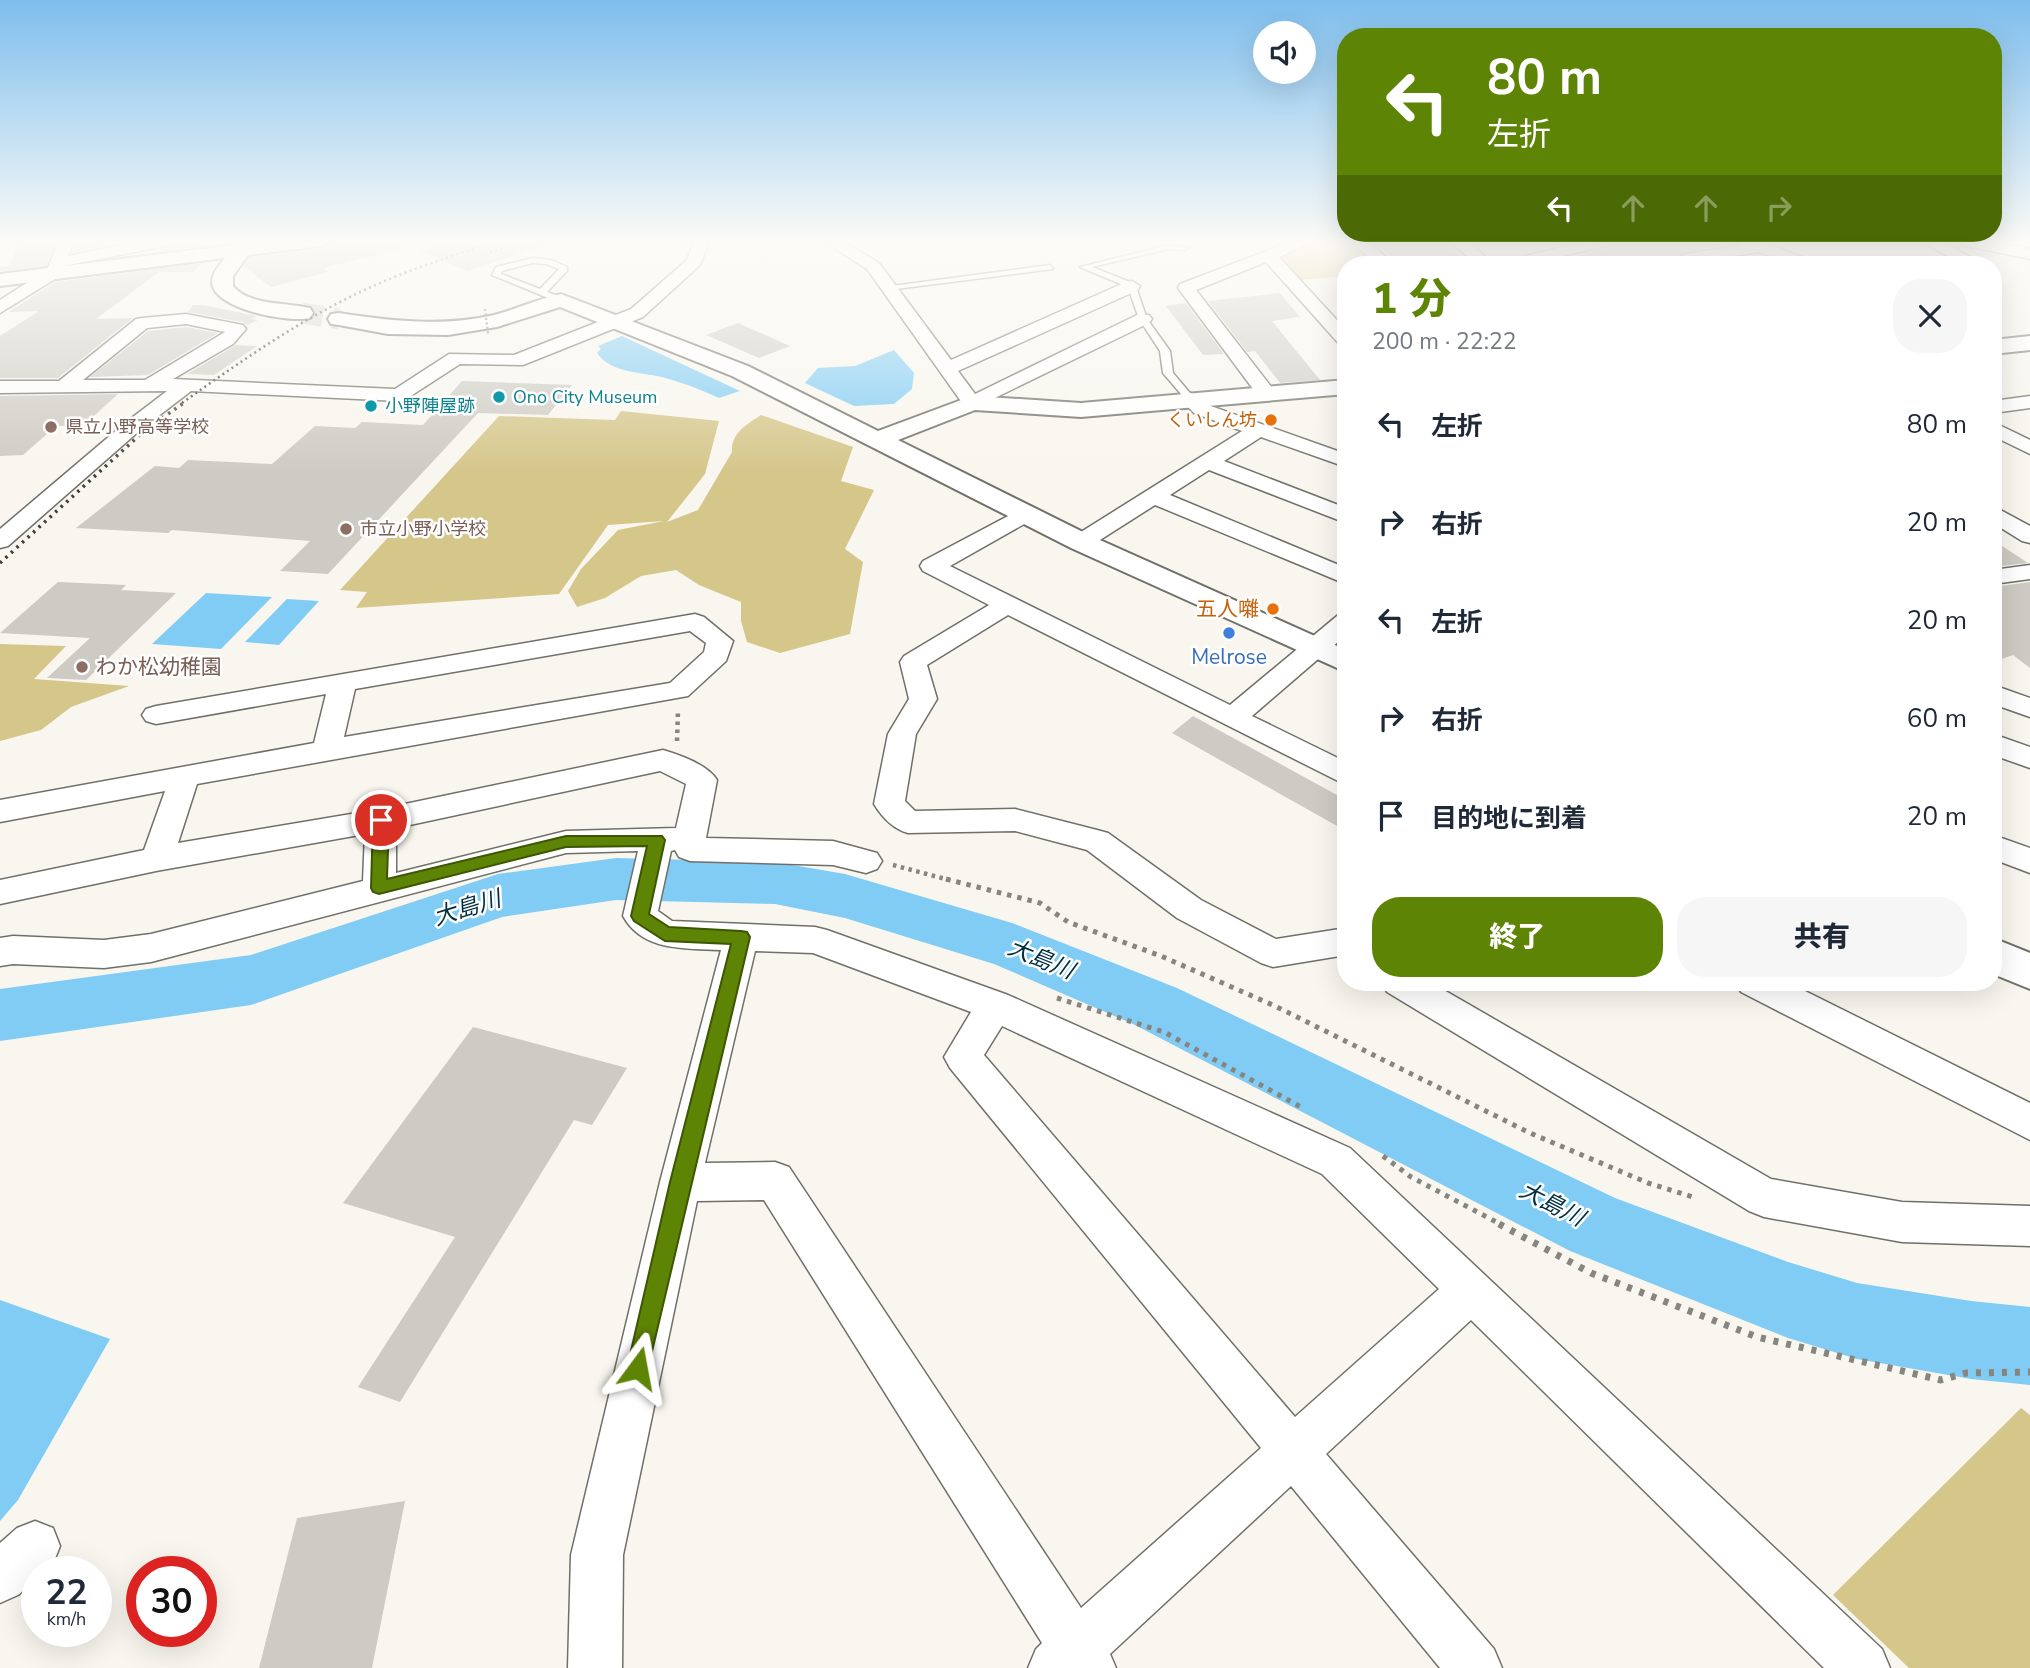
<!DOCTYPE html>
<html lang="ja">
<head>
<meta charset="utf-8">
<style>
  :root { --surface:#fff; --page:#f6f6f7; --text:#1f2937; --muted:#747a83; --accent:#5e8405 }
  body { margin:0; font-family:"Nunito Sans","Noto Sans JP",sans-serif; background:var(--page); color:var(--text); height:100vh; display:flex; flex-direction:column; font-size:26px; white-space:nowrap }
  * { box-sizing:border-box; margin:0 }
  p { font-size:23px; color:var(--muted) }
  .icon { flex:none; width:38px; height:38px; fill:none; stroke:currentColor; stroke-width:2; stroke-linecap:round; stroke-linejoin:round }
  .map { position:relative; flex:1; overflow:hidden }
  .side { position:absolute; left:1337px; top:256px; width:665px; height:735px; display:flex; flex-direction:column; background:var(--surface); border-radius:28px; box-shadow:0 7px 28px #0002 }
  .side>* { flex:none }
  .banner { position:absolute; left:1337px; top:28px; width:665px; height:214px; border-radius:28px; box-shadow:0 7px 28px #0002; background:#5e8405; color:#fff; overflow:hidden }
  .buttons { position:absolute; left:1253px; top:21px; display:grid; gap:14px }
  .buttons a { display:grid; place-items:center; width:63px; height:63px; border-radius:50%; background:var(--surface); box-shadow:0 7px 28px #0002; font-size:35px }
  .speed { position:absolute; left:21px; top:1556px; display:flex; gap:14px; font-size:35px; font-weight:700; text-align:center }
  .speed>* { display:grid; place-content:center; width:91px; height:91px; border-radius:50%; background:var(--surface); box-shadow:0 7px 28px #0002; line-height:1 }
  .speed small { font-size:18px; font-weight:400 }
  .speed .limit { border:10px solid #d22; background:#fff; color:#111 }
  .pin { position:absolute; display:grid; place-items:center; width:60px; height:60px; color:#fff; margin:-30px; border:4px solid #fff; border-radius:50%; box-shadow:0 2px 7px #0007 }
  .me { position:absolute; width:77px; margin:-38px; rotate:13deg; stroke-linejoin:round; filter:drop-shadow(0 0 5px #0008) }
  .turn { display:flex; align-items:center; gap:24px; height:147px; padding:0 35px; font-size:32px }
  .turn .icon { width:91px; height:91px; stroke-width:2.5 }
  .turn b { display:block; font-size:49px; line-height:60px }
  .lanes { display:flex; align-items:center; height:66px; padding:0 35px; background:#0003; justify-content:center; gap:35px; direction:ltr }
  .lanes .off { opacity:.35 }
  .round { display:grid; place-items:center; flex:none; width:74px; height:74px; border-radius:28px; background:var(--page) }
  .headline { display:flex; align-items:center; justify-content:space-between; height:119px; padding:0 35px }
  h1 { font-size:42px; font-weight:800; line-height:52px; color:var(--accent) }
  .action { display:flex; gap:14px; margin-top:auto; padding:14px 35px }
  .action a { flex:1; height:80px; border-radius:28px; background:var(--accent); color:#fff; font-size:28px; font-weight:800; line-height:80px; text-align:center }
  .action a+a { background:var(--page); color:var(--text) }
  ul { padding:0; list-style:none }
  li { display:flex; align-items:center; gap:21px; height:98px; padding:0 35px }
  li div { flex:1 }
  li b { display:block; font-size:26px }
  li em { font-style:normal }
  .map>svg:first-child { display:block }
  .green { fill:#d5c68a }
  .water { fill:#80ccf4 }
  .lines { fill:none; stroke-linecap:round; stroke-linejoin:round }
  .river { fill:#80ccf4; fill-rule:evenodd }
  .building { fill:#cdcbc3 }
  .tertiary-tunnel { stroke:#d5d3cc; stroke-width:21; stroke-dasharray:21 10; stroke-linecap:butt }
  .service-casing { stroke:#706f68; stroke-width:3 }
  .minor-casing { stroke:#706f68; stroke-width:3 }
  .tertiary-casing { stroke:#706f68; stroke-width:4 }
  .path-far2 { stroke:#86857f; stroke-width:4.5; stroke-dasharray:3.5 4.5; stroke-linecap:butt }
  .path-far1 { stroke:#86857f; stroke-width:5; stroke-dasharray:4.5 6; stroke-linecap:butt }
  .path { stroke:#86857f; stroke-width:7; stroke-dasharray:5 8; stroke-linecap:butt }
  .service { fill:#fff; fill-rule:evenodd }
  .minor { fill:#fff; fill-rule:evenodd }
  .tertiary { fill:#fff; fill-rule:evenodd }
  .rail-far1 { stroke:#3f3e3a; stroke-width:2.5; stroke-dasharray:2 3.5; stroke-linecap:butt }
  .rail { stroke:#3f3e3a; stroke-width:3.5; stroke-dasharray:2.5 5; stroke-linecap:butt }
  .path-bridge { stroke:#86857f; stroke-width:2.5; stroke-dasharray:2 2.5; stroke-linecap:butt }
  .route { fill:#5e8405; stroke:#3d5603; stroke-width:2 }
  .culture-dot { fill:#0f9aa8; stroke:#fff; stroke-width:2.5 }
  .food-dot { fill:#e8710a; stroke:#fff; stroke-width:2.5 }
  .education-dot { fill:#8d6e63; stroke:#fff; stroke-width:2.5 }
  .shop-dot { fill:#3f7fe0; stroke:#fff; stroke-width:2.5 }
  .labels { text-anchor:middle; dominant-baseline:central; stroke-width:5; stroke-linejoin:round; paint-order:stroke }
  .far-culture-label { font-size:18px; fill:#0d838f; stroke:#fff; text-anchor:start }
  .far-food-label { font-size:18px; fill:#c56008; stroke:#fff; text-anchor:end }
  .far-education-label { font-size:18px; fill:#785e54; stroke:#fff; text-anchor:start }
  .food-label { font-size:21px; fill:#c56008; stroke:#fff; text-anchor:end }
  .shop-label { font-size:21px; fill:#366cbe; stroke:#fff }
  .education-label { font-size:21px; fill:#785e54; stroke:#fff; text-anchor:start }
  .water-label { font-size:23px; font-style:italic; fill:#002f43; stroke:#fff }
</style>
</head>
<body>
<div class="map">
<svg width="2030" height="1668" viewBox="0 0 2030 1668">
  <rect width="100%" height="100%" fill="#f8f6ee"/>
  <!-- green -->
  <g class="green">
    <polygon points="1325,240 1352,240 1378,264 1346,264 1346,276 1300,280 1278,256"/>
    <path d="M 621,411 L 719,421 L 705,474 L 667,522 L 698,510 L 732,452 C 731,433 746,425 761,415 L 853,447 L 841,481 L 874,490 L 845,549 L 863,562 L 850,634 L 780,653 L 747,642 L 741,621 L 741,602 L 699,585 L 676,570 L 641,576 L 605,598 L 577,607 L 568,591 L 581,569 L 618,530 L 664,521 L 608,525 L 559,594 L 356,608 L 367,592 L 340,590 L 499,416 L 615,420 Z"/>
    <polygon points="0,644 66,646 34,679 129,686 71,707 41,730 0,741"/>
    <polygon points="2021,1408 2030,1415 2030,1668 1909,1668 1833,1595"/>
  </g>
  <!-- water -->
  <g class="water">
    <path d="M 622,336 L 740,391 L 719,398 C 700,389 681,382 662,377 C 640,372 611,373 597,353 L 601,349 L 598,346 Z"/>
    <polygon points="894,350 914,373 912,389 894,404 854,406 805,383 818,368 855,366"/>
    <polygon points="206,593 272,597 221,649 152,644"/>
    <polygon points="287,599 319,601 279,645 245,642"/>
    <polygon points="0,1300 110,1339 18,1500 0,1521"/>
  </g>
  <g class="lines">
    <!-- river -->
    <polygon class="river" points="616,858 775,862 845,874 1012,923 1177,988 1615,1198 1788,1262 1857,1283 1971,1301 2030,1307 2030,1385 1971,1379 1857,1359 1788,1338 1570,1251 1133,1024 994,964 845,918 775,904 616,900 502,917 251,1005 0,1041 0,989 251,955 498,874"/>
  </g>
  <!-- building -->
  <g class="building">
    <polygon points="20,240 132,240 72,252 74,247 72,242 58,240 46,266 0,271 0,267 9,266"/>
    <polygon points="181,240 251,240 135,255 171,248"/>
    <polygon points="333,240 400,240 401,249 323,268 328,272 271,287 243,266 249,257 321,249"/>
    <polygon points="450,240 547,240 548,245 467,271 418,250"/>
    <polygon points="1372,240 1438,240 1472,264 1399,264"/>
    <polygon points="1642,240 1713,240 1725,245 1684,252 1674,259 1679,264 1580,264 1579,255"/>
    <polygon points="1752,256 1770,264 1705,263"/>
    <polygon points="202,263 193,272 159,272 96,319 133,318 58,378 0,378 0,336 39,311 8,312 56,282"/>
    <polygon points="1280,293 1300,317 1272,321 1320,380 1280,383 1255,351 1247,352 1208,301"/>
    <polygon points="1186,303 1224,354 1203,355 1166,306"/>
    <polygon points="193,305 203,305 257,316 251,319 258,320 247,325 243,322 188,312"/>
    <polygon points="738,323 790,346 759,358 706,335"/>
    <polygon points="186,327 218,333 148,375 90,377 148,331"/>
    <polygon points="236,345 257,346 214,375 187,374"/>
    <polygon points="462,381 572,385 548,415 478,413 328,574 280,571 310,541 172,530 168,533 76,528 155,466 179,468 188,460 272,464 315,426 355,428 362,422 423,425"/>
    <polygon points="118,394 84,425 56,426 23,455 0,456 0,396"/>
    <polygon points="1993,540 2028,563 1993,567"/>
    <polygon points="58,582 126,585 121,590 176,593 86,680 47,678 90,638 0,633"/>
    <polygon points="2030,582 2030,668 2013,655 1993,662 1993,587"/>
    <polygon points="1193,716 1346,800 1346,831 1172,733"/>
    <polygon points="473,1027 627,1068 592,1125 574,1120 400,1402 358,1387 455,1237 343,1203"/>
    <polygon points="405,1501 372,1668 259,1668 297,1518"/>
  </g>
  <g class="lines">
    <!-- tertiary-tunnel -->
    <polyline class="tertiary-tunnel" points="302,313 339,319"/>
    <defs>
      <g id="service">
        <polygon points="1169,245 1188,248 1184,250 1169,249 1092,267 1135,284 1147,319 1170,351 1173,373 1195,399 1190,402 1187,401 1163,373 1160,351 1139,319 1128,287 1080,267"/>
        <path d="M 532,258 L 551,260 L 567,267 L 567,271 L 547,292 L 564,298 L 564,302 L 558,302 L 492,275 L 496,267 ZM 532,263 L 546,264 L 559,269 L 540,289 L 501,274 L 502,271 Z"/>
        <polygon points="1050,265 1053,269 888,290 884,287"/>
      </g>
      <g id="minor">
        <polygon points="146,240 178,240 170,245 64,266 60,276 0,313 0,300 47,270 58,243 70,243 72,246 68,256"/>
        <path d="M 694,240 L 710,240 L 700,265 L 643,317 L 523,365 L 460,364 L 406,399 L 399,401 L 191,391 L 139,431 L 8,546 L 0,548 L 0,529 L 125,423 L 167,391 L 0,393 L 0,381 L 59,381 L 136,319 L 142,318 L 186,314 L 243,325 L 246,329 L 233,344 L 173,379 L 395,389 L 449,354 L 514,355 L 631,309 L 687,260 ZM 186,324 L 225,332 L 145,380 L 83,380 L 147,328 Z"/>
        <polygon points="822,240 841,240 879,263 951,360 1126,282 1132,281 1140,286 1138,290 958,371 975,394 1137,315 1149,315 1152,319 1149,323 972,409 965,407 867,269"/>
        <polygon points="1295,240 1317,240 1279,257 1346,330 1346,346 1340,345 1266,262 1196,290 1276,393 1266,399 1259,397 1178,288 1180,284"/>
        <polygon points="1350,240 1367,240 1393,264 1376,264"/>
        <polygon points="1448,240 1466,240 1494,264 1476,264"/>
        <polygon points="1592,240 1612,242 1609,245 1529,264 1502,264 1504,261"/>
        <polygon points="1735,240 1758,240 1812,261 1814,264 1792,264 1759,252 1701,261 1703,264 1683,264 1677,259 1685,254 1742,245"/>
        <polygon points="1918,240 1939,240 1983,264 1963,264"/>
        <polygon points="1954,240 1986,240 2030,249 2030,259 1962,245"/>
        <polygon points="1190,393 1197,395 1208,405 1346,454 1346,467 1261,437 1224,461 1346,508 1346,523 1209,470 1170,495 1346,568 1346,584 1155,505 1089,547 1073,547 1069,542 1073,537 1242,431 1194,413 1180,399 1183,395"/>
        <polygon points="2030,396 2030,408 1993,413 1993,401"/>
        <polygon points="1993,422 2030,440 2030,454 1993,436"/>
        <polygon points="1993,506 2030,526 2030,543 2022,541 1993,523"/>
        <path d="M 1025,507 L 1033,509 L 1036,514 L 1033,519 L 950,566 L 1230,705 L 1337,616 L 1346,613 L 1346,635 L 1252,716 L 1346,762 L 1346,785 L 1008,615 L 927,665 L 937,699 L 916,734 L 905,801 L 915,811 L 1015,809 L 1097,830 L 1108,833 L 1201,900 L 1276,939 L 1346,928 L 1346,955 L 1273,967 L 1261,963 L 1177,918 L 1087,850 L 1015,831 L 908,833 C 893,829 882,817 874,804 L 888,734 L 909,699 L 900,662 L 904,656 L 989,605 L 923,571 L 920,566 L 923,561 Z"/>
        <polygon points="2030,565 2030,579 1993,584 1993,570"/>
        <path d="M 695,614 L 704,617 L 733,641 L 726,661 L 688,696 L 197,784 L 178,843 L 381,809 L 663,750 C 680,755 708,765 717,780 L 706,838 L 833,841 L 877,853 L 882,861 L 877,869 L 866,873 L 833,865 L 690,861 L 679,857 L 675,850 L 671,851 L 658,911 L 672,921 L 815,927 L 827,930 L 1008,995 L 1350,1148 L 1882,1649 L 1890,1668 L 1824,1668 L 1471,1320 L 1326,1454 L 1494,1649 L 1502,1668 L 1440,1668 L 1291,1486 L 1110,1654 L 1116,1668 L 1028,1668 L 1036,1649 L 1042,1643 L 764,1200 L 697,1201 L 623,1555 L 622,1668 L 568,1668 L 571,1555 L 660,1182 L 721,950 C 685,948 643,952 623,916 L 638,851 L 566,853 L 151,962 L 104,968 L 13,964 L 0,966 L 0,938 L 13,936 L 104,940 L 151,934 L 363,881 L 365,834 L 156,871 L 0,904 L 0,880 L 144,850 L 165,791 L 0,822 L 0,800 L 314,743 L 326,694 L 156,724 L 146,721 L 142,715 L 146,709 L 156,706 ZM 690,631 L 706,643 L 704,652 L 670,683 L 344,737 L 355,689 ZM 660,771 L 686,784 L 676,828 L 566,831 L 396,873 L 396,828 ZM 755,951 L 813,953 L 971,1012 L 944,1057 L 950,1068 L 1261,1448 L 1081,1608 L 789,1167 L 775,1162 L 705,1163 ZM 1002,1026 L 1322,1174 L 1439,1289 L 1295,1417 L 984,1055 Z"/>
        <polygon points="1993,685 2030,698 2030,717 1993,704"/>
        <polygon points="1993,734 2030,747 2030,768 1993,755"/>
        <polygon points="1993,835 2030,848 2030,873 1993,859"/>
        <polygon points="1382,982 1430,982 1771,1179 1902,1202 2030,1206 2030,1246 1902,1242 1764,1217 1749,1211 1387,992"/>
        <polygon points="1736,982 1787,982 2030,1103 2030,1140 1741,992"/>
        <polygon points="35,1521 53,1528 60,1546 53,1564 45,1572 37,1572 37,1579 18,1595 0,1603 0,1543 17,1528"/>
      </g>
      <g id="tertiary">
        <path d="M 274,240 L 330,240 L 321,246 L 248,255 L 233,276 L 233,286 C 250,306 285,302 310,308 L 313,313 L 310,318 C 288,323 222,310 213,287 C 209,276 219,266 225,258 L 0,286 L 0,274 Z"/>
        <path d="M 561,294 L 748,366 L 878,431 L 972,396 L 1081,403 L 1346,380 L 1346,394 L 1081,417 L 975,410 L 898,440 L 1091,536 L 1346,650 L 1346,672 L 1071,548 L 732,376 L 560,307 L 497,327 L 448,335 L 388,334 L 339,325 L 331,324 L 328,319 L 331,314 L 339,313 C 390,321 443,327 494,315 C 517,309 538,299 561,294 Z"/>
        <polygon points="2030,336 2030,350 1993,354 1993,340"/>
        <polygon points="1993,938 2030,953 2030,989 1993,974"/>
      </g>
    </defs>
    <!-- service casing -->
    <use href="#service" class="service-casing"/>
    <!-- minor casing -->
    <use href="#minor" class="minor-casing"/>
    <!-- tertiary casing -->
    <use href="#tertiary" class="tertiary-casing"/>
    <!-- path-far2 -->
    <g class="path-far2">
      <polyline points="677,741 678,711"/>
      <polyline points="893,865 953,881"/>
    </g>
    <!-- path-far1 -->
    <g class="path-far1">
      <polyline points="946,879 1040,903 1068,922 1161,956 1275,1006 1530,1133 1648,1183 1693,1197"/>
      <polyline points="1057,998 1164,1032 1301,1107"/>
      <polyline points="1383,1156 1411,1177 1502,1225"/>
    </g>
    <!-- path -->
    <polyline class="path" points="1499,1224 1591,1273 1757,1337 1941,1380 1966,1373 2030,1372"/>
    <!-- service -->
    <use href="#service" class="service"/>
    <!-- minor -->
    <use href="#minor" class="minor"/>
    <!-- tertiary -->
    <use href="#tertiary" class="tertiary"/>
    <!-- rail-far1 -->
    <g class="rail-far1">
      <polyline points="490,252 526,240"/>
      <path d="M 182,403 C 237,364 294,324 354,295 C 400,272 450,257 499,240"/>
    </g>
    <!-- rail -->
    <polyline class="rail" points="0,563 144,431 185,402"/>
    <!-- path-bridge -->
    <polyline class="path-bridge" points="485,309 488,334"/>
  </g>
  <!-- sky -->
  <linearGradient id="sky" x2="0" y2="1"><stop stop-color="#7ebeed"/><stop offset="0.51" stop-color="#fcfbf7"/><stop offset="1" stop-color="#fcfbf7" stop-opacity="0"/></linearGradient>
  <rect width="2030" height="474" fill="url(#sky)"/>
  <!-- route -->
  <polygon class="route" points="381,815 389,820 387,879 566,836 662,836 665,840 649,914 669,927 741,931 747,932 750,937 646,1377 638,1380 630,1377 627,1368 670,1182 731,944 665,941 634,921 631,916 647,846 566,847 379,894 373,892 371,888 373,820"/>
  <!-- markers -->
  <g class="culture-dot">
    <circle cx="499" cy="397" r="7"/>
    <circle cx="371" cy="406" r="7"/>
  </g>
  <g class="food-dot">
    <circle cx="1271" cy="420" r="7"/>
    <circle cx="1273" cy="609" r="7"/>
  </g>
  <g class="education-dot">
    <circle cx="51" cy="427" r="7"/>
    <circle cx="346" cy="529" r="7"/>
    <circle cx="82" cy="667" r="7"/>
  </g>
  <circle class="shop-dot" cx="1229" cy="633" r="7"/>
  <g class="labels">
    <!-- far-culture labels -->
    <g class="far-culture-label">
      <text x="513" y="397">Ono City Museum</text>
      <text x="385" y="406">小野陣屋跡</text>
    </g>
    <!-- far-food labels -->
    <g class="far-food-label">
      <text x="1257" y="420">くいしん坊</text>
    </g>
    <!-- far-education labels -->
    <g class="far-education-label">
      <text x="65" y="427">県立小野高等学校</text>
      <text x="360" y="529">市立小野小学校</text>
    </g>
    <!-- food labels -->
    <g class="food-label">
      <text x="1259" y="609">五人囃</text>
    </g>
    <!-- shop labels -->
    <g class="shop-label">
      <text x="1229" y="657">Melrose</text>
    </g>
    <!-- education labels -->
    <g class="education-label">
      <text x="96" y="667">わか松幼稚園</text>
    </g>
    <!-- water labels -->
    <g class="water-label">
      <text transform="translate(467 908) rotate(-17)">大島川</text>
      <text transform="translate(1041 959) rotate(22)">大島川</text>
      <text transform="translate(1552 1204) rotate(27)">大島川</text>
    </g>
  </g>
</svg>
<div class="buttons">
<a><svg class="icon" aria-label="sound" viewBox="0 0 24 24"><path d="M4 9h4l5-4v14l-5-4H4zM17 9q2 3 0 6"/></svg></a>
</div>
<div class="speed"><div>22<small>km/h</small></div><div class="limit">30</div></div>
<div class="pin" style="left:381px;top:820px;background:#d93025"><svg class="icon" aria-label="arrive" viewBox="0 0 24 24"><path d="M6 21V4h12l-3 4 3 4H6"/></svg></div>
<svg class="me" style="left:638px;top:1368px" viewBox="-20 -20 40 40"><path d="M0-17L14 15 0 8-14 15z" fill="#5e8405" stroke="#fff" stroke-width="4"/></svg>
<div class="banner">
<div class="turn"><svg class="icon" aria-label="left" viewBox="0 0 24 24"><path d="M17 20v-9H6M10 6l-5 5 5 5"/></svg><div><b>80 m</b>左折</div></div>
<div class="lanes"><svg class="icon" aria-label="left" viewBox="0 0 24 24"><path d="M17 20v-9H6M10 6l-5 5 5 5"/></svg><svg class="icon off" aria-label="ahead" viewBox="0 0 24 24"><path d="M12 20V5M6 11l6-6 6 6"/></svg><svg class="icon off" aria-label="ahead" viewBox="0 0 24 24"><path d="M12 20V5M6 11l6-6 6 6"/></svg><svg class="icon off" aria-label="right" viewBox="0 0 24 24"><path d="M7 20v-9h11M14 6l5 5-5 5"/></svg></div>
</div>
<section class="side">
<div class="headline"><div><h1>1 分</h1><p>200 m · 22:22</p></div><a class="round"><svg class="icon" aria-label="close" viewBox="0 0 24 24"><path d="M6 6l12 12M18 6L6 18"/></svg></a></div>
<ul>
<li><svg class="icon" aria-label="left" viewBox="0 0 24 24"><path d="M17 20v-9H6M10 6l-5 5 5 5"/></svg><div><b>左折</b></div><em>80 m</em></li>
<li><svg class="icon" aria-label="right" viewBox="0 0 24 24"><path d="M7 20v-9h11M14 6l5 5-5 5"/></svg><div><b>右折</b></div><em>20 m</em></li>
<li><svg class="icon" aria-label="left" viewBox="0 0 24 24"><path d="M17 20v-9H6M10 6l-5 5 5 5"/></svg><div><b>左折</b></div><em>20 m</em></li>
<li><svg class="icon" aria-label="right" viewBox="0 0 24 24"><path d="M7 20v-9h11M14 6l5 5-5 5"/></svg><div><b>右折</b></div><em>60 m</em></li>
<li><svg class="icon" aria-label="arrive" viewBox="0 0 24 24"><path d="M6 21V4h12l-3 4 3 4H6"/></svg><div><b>目的地に到着</b></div><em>20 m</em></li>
</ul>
<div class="action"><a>終了</a><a>共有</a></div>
</section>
</div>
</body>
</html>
